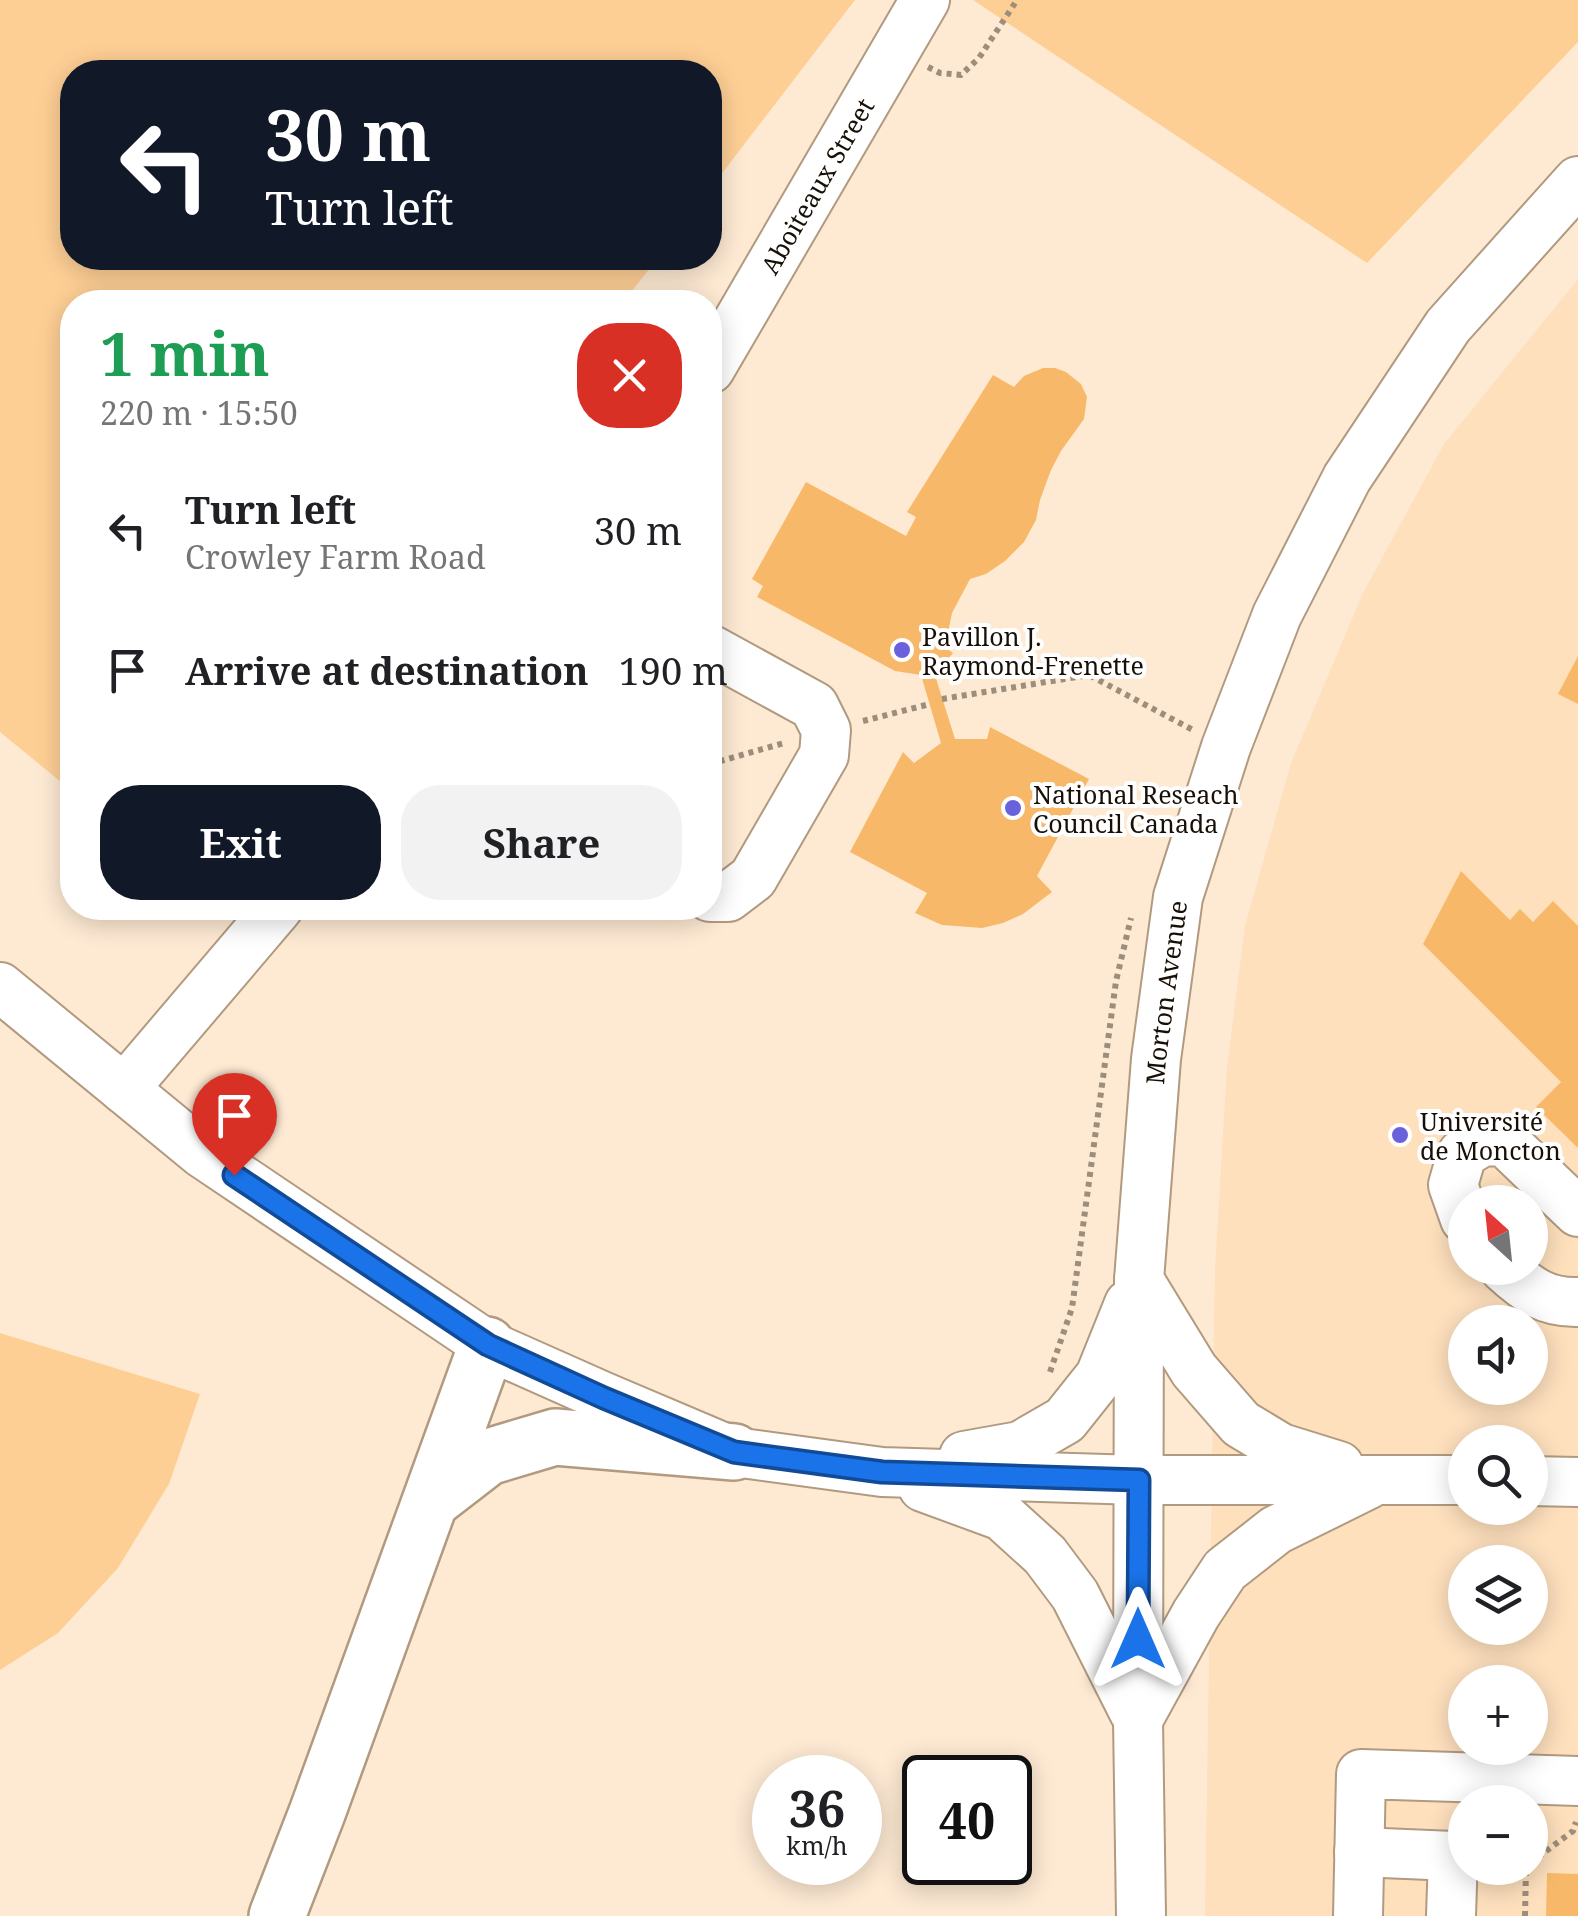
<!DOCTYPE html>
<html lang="en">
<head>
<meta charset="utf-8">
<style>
  :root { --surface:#fff; --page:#f2f2f2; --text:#202124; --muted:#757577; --accent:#111827 }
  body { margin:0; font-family:"Noto Serif",serif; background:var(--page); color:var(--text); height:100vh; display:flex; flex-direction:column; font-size:38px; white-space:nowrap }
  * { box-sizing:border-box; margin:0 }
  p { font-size:32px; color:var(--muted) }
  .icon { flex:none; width:55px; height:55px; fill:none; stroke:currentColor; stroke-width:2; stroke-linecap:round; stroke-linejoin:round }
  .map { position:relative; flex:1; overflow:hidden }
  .details { position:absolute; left:60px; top:290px; width:662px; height:630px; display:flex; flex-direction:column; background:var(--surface); border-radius:40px; box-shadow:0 5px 25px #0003 }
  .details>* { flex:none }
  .hud { position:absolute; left:60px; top:60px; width:662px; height:210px; border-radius:40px; box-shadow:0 5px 25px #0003; background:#111827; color:#fff; overflow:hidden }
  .needle { width:65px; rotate:333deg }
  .fabs { position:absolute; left:1448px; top:1185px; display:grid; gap:20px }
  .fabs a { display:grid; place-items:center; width:100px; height:100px; border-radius:50%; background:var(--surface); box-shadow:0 5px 25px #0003; font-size:50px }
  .speed { position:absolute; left:752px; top:1755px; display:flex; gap:20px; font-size:50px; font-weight:700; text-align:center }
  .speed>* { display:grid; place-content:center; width:130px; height:130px; border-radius:50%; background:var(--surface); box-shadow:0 5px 25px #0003; line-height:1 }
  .speed small { font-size:25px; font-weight:400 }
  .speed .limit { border:5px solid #111; border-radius:15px; background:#fff; color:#111 }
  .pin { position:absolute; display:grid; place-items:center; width:85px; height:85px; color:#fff; margin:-102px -42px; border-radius:50% 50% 50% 0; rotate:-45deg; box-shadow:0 0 10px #0007 }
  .pin .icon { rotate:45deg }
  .me { position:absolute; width:110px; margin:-55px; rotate:0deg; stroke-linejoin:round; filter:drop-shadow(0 0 8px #0008) }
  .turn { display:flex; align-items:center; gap:35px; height:210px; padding:0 40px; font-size:45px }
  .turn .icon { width:130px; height:130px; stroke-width:2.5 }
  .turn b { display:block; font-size:70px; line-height:85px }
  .round { display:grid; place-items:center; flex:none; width:105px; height:105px; border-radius:40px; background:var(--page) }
  .overview { display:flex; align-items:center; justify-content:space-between; height:170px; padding:0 40px }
  h1 { font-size:60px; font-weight:700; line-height:75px; color:#1e9e55 }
  .button { display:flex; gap:20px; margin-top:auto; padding:20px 40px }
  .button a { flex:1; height:115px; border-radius:40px; background:var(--accent); color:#fff; font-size:40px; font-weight:700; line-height:115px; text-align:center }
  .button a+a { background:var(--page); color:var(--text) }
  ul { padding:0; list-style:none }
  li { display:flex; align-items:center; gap:30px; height:140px; padding:0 40px }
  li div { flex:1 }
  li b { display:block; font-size:38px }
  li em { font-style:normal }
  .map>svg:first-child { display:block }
  .built { fill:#fee0bd; fill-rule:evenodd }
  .green { fill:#fecf95 }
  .building { fill:#f7b969 }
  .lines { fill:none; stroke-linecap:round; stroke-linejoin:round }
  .minor-casing { stroke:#b19a7f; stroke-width:52 }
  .highway-casing { stroke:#b19a7f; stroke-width:60 }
  .path { stroke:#9d8e7c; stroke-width:6; stroke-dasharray:5 5; stroke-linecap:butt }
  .minor { stroke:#fff; stroke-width:48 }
  .highway { stroke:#fff; stroke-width:55 }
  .route-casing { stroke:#114b97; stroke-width:25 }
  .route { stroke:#1a73e8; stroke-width:18 }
  .poi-dot { fill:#6962dc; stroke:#fff; stroke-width:4 }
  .labels { text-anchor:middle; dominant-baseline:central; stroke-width:8; stroke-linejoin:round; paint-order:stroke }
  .street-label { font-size:25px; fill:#181006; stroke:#fff }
  .poi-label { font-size:25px; fill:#181006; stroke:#fff; text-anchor:start }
</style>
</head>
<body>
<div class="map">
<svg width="1578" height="1916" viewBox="0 0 1578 1916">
  <rect width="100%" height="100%" fill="#feead3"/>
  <!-- built -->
  <path class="built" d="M 1578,279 L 1578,1916 L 1205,1916 L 1215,1268 L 1227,1067 L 1245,926 L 1291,763 L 1363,593 L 1444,444 ZM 1465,1202 L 1530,1202 L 1530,1268 L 1465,1268 ZM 1465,1322 L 1530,1322 L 1530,1388 L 1465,1388 ZM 1465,1442 L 1530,1442 L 1530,1508 L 1465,1508 ZM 1465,1562 L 1530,1562 L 1530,1628 L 1465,1628 ZM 1465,1682 L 1530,1682 L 1530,1748 L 1465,1748 ZM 1465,1802 L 1530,1802 L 1530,1868 L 1465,1868 Z"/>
  <!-- green -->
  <g class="green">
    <polygon points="0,0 855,0 710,189 710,72 72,72 72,258 658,258 623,302 72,302 72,791 0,732"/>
    <polygon points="973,0 1578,0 1578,42 1367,263"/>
    <polygon points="0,1333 200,1394 169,1484 118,1568 58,1633 0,1670"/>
  </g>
  <!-- building -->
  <g class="building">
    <polygon points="1043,368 1055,368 1066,372 1081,384 1087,397 1084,419 1061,451 1051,470 1040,500 1036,520 1024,542 1005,561 986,574 970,579 952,613 945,647 953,653 944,664 934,672 955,739 987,739 990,727 1089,779 1037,876 1052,892 1023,914 1003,923 982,928 942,925 915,913 927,893 850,852 903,752 914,763 941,743 921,675 895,671 757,597 763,586 752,579 806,482 906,536 916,517 907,512 993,375 1014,387 1024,376"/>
    <polygon points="1578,656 1578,704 1558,694"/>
    <polygon points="1461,871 1510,920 1520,909 1533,922 1553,901 1578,926 1578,1148 1536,1107 1561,1082 1423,944"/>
    <polygon points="1547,1873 1578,1874 1578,1916 1546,1916"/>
  </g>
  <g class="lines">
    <defs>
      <g id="minor">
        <path id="s1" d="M 710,369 L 925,0"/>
        <polyline points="710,649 814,706 826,730 824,755 753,878 728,897 710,897"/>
        <polyline points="0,987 202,1153 487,1345 604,1397 734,1452 882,1472 1139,1480 1465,1480"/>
        <polyline points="124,1089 278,908"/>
        <polyline points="1465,1219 1453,1185 1462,1154 1483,1141 1505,1142 1578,1212"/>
        <path d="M 1504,1268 C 1527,1289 1545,1303 1578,1302"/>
        <polyline points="1139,1280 1194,1370 1241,1424 1281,1448 1339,1466"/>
        <polyline points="964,1456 1020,1446 1065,1420 1100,1376 1129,1304"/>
        <polyline points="1530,1481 1578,1482"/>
        <polyline points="923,1487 1002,1516 1045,1555 1075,1595 1134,1712"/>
        <polyline points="1140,1716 1196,1614 1225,1570 1276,1530 1369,1484"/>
        <polyline points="1359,1852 1453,1856 1451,1916"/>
        <path id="s2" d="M 1141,1916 L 1138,1719 L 1139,1280 L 1156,1059 L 1178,897 L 1226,747 L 1277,615 L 1347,478 L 1448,326 L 1578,181"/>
        <polyline points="1358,1916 1361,1774 1578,1781"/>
      </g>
      <g id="highway">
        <polyline points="431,1501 488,1457 555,1437 734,1452"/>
        <polyline points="277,1916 317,1813 487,1345"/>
      </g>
    </defs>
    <!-- minor casing -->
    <use href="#minor" class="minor-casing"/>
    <!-- highway casing -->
    <use href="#highway" class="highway-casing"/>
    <!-- path -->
    <g class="path">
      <polyline points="928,67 940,73 961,75 979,58 1017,0"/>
      <polyline points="942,699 1089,675 1193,730"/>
      <polyline points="863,721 930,704"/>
      <polyline points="710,764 784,743"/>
      <polyline points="1050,1372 1072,1308 1116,981 1131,918"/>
      <polyline points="1530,1863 1573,1831 1576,1822"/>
      <polyline points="1525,1916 1526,1868"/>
    </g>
    <!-- minor -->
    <use href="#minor" class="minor"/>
    <!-- highway -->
    <use href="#highway" class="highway"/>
  </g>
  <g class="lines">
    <defs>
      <polyline id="route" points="234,1175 488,1345 604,1398 734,1452 882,1472 1139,1480 1138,1639"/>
    </defs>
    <!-- route casing -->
    <use href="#route" class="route-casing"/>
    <!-- route -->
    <use href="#route" class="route"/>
  </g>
  <!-- markers -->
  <g class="poi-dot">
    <circle cx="902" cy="650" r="10"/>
    <circle cx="1013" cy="808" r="10"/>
    <circle cx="1400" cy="1135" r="10"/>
  </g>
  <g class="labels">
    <!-- street labels -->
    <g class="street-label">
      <text stroke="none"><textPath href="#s1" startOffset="212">Aboiteaux Street</textPath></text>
      <text stroke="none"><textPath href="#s2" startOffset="925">Morton Avenue</textPath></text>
    </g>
    <!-- poi labels -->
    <g class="poi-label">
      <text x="922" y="636">Pavillon J.<tspan x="922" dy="29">Raymond-Frenette</tspan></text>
      <text x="1033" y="794">National Reseach<tspan x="1033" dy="29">Council Canada</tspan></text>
      <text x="1420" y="1121">Université<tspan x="1420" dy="29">de Moncton</tspan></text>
    </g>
  </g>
</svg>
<div class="fabs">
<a><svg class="needle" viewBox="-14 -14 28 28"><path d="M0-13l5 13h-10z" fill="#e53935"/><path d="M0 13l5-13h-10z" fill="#757577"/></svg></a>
<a><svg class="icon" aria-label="sound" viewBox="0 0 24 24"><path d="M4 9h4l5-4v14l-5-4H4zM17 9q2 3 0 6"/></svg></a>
<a><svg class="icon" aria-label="search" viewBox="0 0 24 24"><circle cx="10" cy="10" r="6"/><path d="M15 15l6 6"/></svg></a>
<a><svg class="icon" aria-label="layers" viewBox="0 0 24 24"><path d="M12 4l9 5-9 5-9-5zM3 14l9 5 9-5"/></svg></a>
<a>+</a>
<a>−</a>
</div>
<div class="speed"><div>36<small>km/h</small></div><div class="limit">40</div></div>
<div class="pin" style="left:234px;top:1175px;background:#d93025"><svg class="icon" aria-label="arrive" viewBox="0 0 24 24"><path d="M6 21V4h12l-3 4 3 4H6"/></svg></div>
<svg class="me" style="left:1138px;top:1639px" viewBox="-20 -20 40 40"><path d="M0-17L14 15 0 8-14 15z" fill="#1a73e8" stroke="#fff" stroke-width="4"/></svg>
<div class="hud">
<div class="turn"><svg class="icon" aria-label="left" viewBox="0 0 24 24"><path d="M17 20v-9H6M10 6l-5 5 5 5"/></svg><div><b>30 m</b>Turn left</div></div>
</div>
<section class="details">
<div class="overview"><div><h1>1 min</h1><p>220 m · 15:50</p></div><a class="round" style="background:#d93025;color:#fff"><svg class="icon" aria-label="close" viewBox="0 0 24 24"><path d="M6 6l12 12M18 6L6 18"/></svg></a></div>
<ul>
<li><svg class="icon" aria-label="left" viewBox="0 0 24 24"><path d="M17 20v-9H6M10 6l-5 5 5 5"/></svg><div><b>Turn left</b><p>Crowley Farm Road</p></div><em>30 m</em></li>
<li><svg class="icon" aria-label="arrive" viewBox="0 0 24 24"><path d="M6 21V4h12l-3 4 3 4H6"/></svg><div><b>Arrive at destination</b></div><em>190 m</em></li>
</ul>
<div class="button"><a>Exit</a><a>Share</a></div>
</section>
</div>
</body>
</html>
